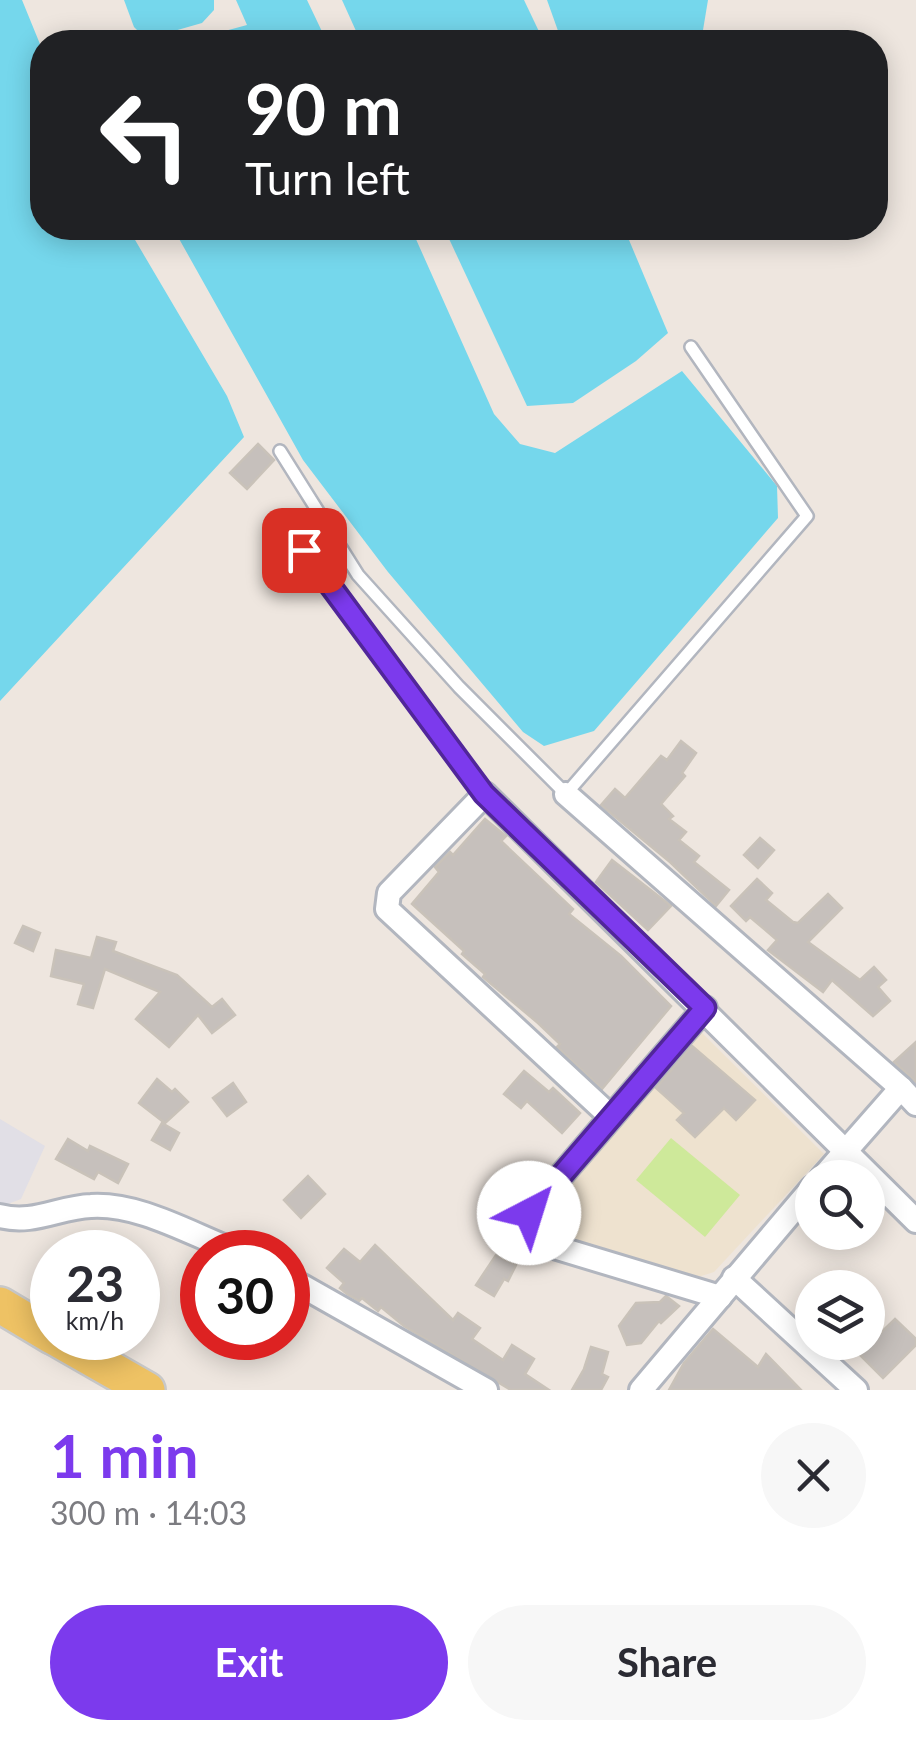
<!DOCTYPE html>
<html lang="en">
<head>
<meta charset="utf-8">
<style>
  :root { --surface:#fff; --page:#f7f7f7; --text:#2b2b33; --muted:#7c7c81; --accent:#7c3aed }
  body { margin:0; font-family:Lato,sans-serif; background:var(--page); color:var(--text); height:100vh; display:flex; flex-direction:column; font-size:38px; white-space:nowrap }
  * { box-sizing:border-box; margin:0 }
  p { font-size:32px; color:var(--muted) }
  .icon { flex:none; width:55px; height:55px; fill:none; stroke:currentColor; stroke-width:2; stroke-linecap:round; stroke-linejoin:round }
  .map { position:relative; height:1390px; overflow:hidden }
  .side { display:flex; flex-direction:column; background:var(--surface); flex:1 }
  .side>* { flex:none }
  .top-card { position:absolute; left:30px; top:30px; width:858px; height:210px; border-radius:40px; box-shadow:0 5px 25px #0003; background:#202124; color:#fff; overflow:hidden }
  .buttons { position:absolute; left:795px; top:1160px; display:grid; gap:20px }
  .buttons a { display:grid; place-items:center; width:90px; height:90px; border-radius:50%; background:var(--surface); box-shadow:0 5px 25px #0003; font-size:50px }
  .speed { position:absolute; left:30px; top:1230px; display:flex; gap:20px; font-size:50px; font-weight:700; text-align:center }
  .speed>* { display:grid; place-content:center; width:130px; height:130px; border-radius:50%; background:var(--surface); box-shadow:0 5px 25px #0003; line-height:1 }
  .speed small { font-size:25px; font-weight:400 }
  .speed .limit { border:15px solid #d22; background:#fff; color:#111 }
  .pin { position:absolute; display:grid; place-items:center; width:85px; height:85px; color:#fff; margin:-42px; border-radius:20px; box-shadow:0 5px 15px #0006 }
  .me { position:absolute; width:110px; margin:-55px; rotate:40deg; stroke-linejoin:round; filter:drop-shadow(0 0 8px #0008) }
  .turn { display:flex; align-items:center; gap:35px; height:210px; padding:0 50px; font-size:45px }
  .turn .icon { width:130px; height:130px; stroke-width:2.5 }
  .turn b { display:block; font-size:70px; line-height:85px }
  .round { display:grid; place-items:center; flex:none; width:105px; height:105px; border-radius:52px; background:var(--page) }
  .overview { display:flex; align-items:center; justify-content:space-between; height:170px; padding:0 50px }
  h1 { font-size:60px; font-weight:700; line-height:75px; color:var(--accent) }
  .cta { display:flex; gap:20px; margin-top:auto; padding:20px 50px }
  .cta a { flex:1; height:115px; border-radius:60px; background:var(--accent); color:#fff; font-size:40px; font-weight:700; line-height:115px; text-align:center }
  .cta a+a { background:var(--page); color:var(--text) }
  .map>svg:first-child { display:block }
  .industrial { fill:#e1dfe6 }
  .education { fill:#eee2cf }
  .pitch { fill:#cee99a }
  .water { fill:#75d7ec }
  .building { fill:#c6c0bc; stroke:#c9c2b9; stroke-width:2.5 }
  .lines { fill:none; stroke-linecap:round; stroke-linejoin:round }
  .service-casing { stroke:#b2b6bf; stroke-width:16 }
  .minor-casing { stroke:#b2b6bf; stroke-width:28 }
  .primary-casing { stroke:#c8c8c8; stroke-width:40 }
  .service { stroke:#fff; stroke-width:11 }
  .minor { stroke:#fff; stroke-width:22 }
  .primary { stroke:#eec264; stroke-width:35 }
  .route-casing { stroke:#51269a; stroke-width:25 }
  .route { stroke:#7c3aed; stroke-width:18 }
</style>
</head>
<body>
<div class="map">
<svg width="916" height="1390" viewBox="0 0 916 1390">
  <rect width="100%" height="100%" fill="#eee6df"/>
  <!-- industrial -->
  <polygon class="industrial" points="0,1119 45,1146 21,1199 0,1207"/>
  <!-- education -->
  <polygon class="education" points="698,1029 824,1154 714,1272 698,1277 545,1239 537,1231 537,1217"/>
  <!-- pitch -->
  <polygon class="pitch" points="671,1138 740,1195 705,1237 636,1180"/>
  <!-- water -->
  <g class="water">
    <polygon points="0,0 22,0 42,49 42,228 128,228 227,396 244,437 0,701"/>
    <polygon points="124,0 214,0 214,10 202,23 146,39 134,27"/>
    <polygon points="236,0 307,0 327,42 184,42 247,25"/>
    <polygon points="342,0 524,0 544,42 361,42"/>
    <polygon points="547,0 708,0 701,42 562,42"/>
    <polygon points="173,228 411,228 494,414 520,444 555,453 682,371 777,486 778,518 594,731 544,746 523,732 388,572 303,460"/>
    <polygon points="444,228 624,228 668,333 636,361 573,403 527,406"/>
  </g>
  <!-- building -->
  <g class="building">
    <polygon points="258,444 274,460 247,489 230,473"/>
    <polygon points="681,741 696,753 682,773 685,776 661,804 673,816 669,819 686,832 679,840 699,856 694,862 729,890 716,906 670,862 601,805 615,789 625,798 661,756 667,760"/>
    <polygon points="485,819 506,836 501,841 573,909 569,914 621,956 671,1006 602,1089 557,1047 560,1044 538,1023 483,977 485,974 462,954 464,951 412,904 439,872 435,867 450,852 453,855"/>
    <polygon points="760,838 774,850 758,868 744,855"/>
    <polygon points="612,860 671,906 648,930 596,882"/>
    <polygon points="757,879 772,893 766,900 793,922 798,923 828,894 842,908 808,942 860,980 874,967 886,980 878,987 890,1001 873,1016 832,980 823,992 768,950 777,940 750,917 746,921 731,906"/>
    <polygon points="23,926 40,933 33,951 15,943"/>
    <polygon points="97,937 116,942 113,951 177,975 212,1007 222,999 235,1015 212,1033 198,1015 169,1047 136,1019 160,992 105,969 93,1008 78,1004 84,984 51,976 56,950 91,958"/>
    <polygon points="916,1042 916,1082 894,1062"/>
    <polygon points="692,1046 755,1100 736,1120 724,1108 695,1137 677,1120 684,1113 656,1088"/>
    <polygon points="524,1071 549,1092 553,1088 580,1113 562,1133 527,1101 521,1108 504,1094"/>
    <polygon points="157,1079 172,1092 175,1089 188,1102 165,1123 139,1103"/>
    <polygon points="233,1083 246,1102 227,1116 213,1098"/>
    <polygon points="162,1123 179,1133 170,1150 152,1140"/>
    <polygon points="68,1139 88,1151 90,1146 128,1164 118,1183 98,1172 94,1179 56,1159"/>
    <polygon points="308,1176 325,1194 301,1218 284,1200"/>
    <polygon points="375,1245 453,1320 458,1313 480,1328 472,1339 503,1360 512,1345 534,1359 525,1374 549,1390 511,1390 404,1326 381,1307 378,1311 362,1298 359,1301 347,1294 340,1288 344,1283 327,1268 344,1249 360,1262"/>
    <polygon points="496,1255 516,1265 508,1281 504,1279 494,1296 476,1285"/>
    <polygon points="666,1296 679,1306 661,1323 659,1321 641,1343 627,1345 619,1326 636,1303 660,1302"/>
    <polygon points="895,1319 916,1339 916,1345 883,1378 859,1354"/>
    <polygon points="713,1329 758,1367 766,1354 801,1390 669,1390 684,1363"/>
    <polygon points="591,1347 608,1352 602,1374 608,1377 601,1390 572,1390 584,1369"/>
  </g>
  <g class="lines">
    <defs>
      <g id="service">
        <polyline points="280,451 358,575 459,687 566,794 807,516 691,347"/>
        <polyline points="304,550 485,794"/>
      </g>
      <g id="minor">
        <polyline points="566,794 901,1088 916,1104"/>
        <polyline points="705,1008 511,1234 720,1297"/>
        <polyline points="610,1116 387,909 389,893 485,794 916,1221"/>
        <polyline points="822,1178 901,1088"/>
        <path d="M 0,1216 C 33,1225 59,1207 91,1206 C 140,1203 192,1235 238,1252"/>
        <polyline points="288,1278 486,1390"/>
        <polyline points="734,1278 856,1390"/>
        <polyline points="641,1390 812,1188"/>
      </g>
      <g id="primary">
        <polyline points="0,1305 52,1336"/>
        <polyline points="56,1338 147,1390"/>
      </g>
    </defs>
    <!-- service casing -->
    <use href="#service" class="service-casing"/>
    <!-- minor casing -->
    <use href="#minor" class="minor-casing"/>
    <!-- primary casing -->
    <use href="#primary" class="primary-casing"/>
    <!-- service -->
    <use href="#service" class="service"/>
    <!-- minor -->
    <use href="#minor" class="minor"/>
    <!-- primary -->
    <use href="#primary" class="primary"/>
  </g>
  <g class="lines">
    <defs>
      <polyline id="route" points="304,550 484,794 705,1008 529,1213"/>
    </defs>
    <!-- route casing -->
    <use href="#route" class="route-casing"/>
    <!-- route -->
    <use href="#route" class="route"/>
  </g>
</svg>
<div class="buttons">
<a><svg class="icon" aria-label="search" viewBox="0 0 24 24"><circle cx="10" cy="10" r="6"/><path d="M15 15l6 6"/></svg></a>
<a><svg class="icon" aria-label="layers" viewBox="0 0 24 24"><path d="M12 4l9 5-9 5-9-5zM3 14l9 5 9-5"/></svg></a>
</div>
<div class="speed"><div>23<small>km/h</small></div><div class="limit">30</div></div>
<div class="pin" style="left:304px;top:550px;background:#d93025"><svg class="icon" aria-label="arrive" viewBox="0 0 24 24"><path d="M6 21V4h12l-3 4 3 4H6"/></svg></div>
<svg class="me" style="left:529px;top:1213px" viewBox="-20 -20 40 40"><circle r="19" fill="#fff"/><path d="M0-13L10 11 0 6-10 11z" fill="#7c3aed"/></svg>
<div class="top-card">
<div class="turn"><svg class="icon" aria-label="left" viewBox="0 0 24 24"><path d="M17 20v-9H6M10 6l-5 5 5 5"/></svg><div><b>90 m</b>Turn left</div></div>
</div>
</div>
<section class="side">
<div class="overview"><div><h1>1 min</h1><p>300 m · 14:03</p></div><a class="round"><svg class="icon" aria-label="close" viewBox="0 0 24 24"><path d="M6 6l12 12M18 6L6 18"/></svg></a></div>
<div class="cta"><a>Exit</a><a>Share</a></div>
</section>
</body>
</html>
